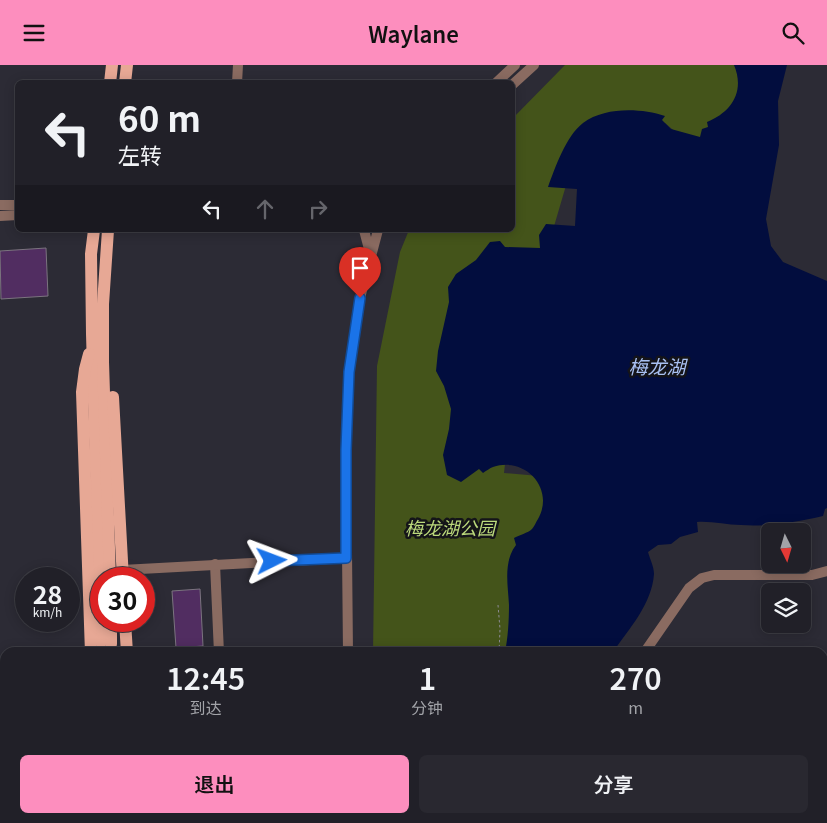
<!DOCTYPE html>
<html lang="zh">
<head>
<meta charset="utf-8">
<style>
  :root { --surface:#212028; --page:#292830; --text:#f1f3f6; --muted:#a2a3a8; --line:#3e3e45; --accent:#fd8ebe }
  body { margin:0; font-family:Georgia,"Noto Sans SC",serif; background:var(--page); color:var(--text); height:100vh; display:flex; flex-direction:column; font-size:19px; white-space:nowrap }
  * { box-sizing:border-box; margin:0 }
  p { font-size:16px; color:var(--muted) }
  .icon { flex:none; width:28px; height:28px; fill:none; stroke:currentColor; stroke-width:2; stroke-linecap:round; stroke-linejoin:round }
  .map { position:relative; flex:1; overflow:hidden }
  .details { position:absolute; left:0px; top:582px; width:828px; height:176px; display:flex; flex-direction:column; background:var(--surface); border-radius:15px 15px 0 0; box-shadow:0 2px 12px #0003,0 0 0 1px var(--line) }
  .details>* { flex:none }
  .banner { position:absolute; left:15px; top:15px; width:500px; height:152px; border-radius:8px; box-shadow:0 2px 12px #0003,0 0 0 1px var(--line); background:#212028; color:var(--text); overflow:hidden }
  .needle { width:32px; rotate:175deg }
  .tools { position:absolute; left:761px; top:458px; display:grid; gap:10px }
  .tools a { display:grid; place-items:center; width:50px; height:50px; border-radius:8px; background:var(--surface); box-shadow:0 2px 12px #0003,0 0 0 1px var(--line); font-size:25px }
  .speed { position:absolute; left:15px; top:502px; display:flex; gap:10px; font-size:25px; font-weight:700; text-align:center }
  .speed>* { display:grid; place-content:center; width:65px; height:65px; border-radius:50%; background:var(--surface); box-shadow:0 2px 12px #0003,0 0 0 1px var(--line); line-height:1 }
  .speed small { font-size:12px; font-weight:400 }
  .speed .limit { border:8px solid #d22; background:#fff; color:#111 }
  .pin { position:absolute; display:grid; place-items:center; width:42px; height:42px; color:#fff; margin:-51px -21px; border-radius:50% 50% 50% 0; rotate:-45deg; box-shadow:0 0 5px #0007 }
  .pin .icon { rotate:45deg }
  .me { position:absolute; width:55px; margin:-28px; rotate:87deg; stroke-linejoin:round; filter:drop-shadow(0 0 4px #0008) }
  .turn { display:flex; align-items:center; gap:18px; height:105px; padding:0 20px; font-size:22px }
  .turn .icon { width:65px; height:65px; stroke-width:2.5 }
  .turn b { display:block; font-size:35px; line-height:42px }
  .lanes { display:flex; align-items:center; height:48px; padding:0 20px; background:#0003; justify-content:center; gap:25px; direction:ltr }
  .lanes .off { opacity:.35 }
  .eta { display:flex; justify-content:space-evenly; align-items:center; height:85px; text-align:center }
  .eta b { font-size:30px; font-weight:600; line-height:35px }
  .cta { display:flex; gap:10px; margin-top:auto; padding:10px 20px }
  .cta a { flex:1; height:58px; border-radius:8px; background:var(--accent); color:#111; font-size:20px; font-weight:600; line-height:58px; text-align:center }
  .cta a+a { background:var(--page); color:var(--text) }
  header { display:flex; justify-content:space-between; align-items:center; height:65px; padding:0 20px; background:var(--accent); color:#111; font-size:22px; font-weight:600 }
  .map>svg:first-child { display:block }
  .green { fill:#44541a }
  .water { fill:#020d3e }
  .building { fill:#512d61; stroke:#7b747f }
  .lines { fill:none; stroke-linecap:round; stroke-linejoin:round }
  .major-tunnel { stroke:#494952; stroke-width:12; stroke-dasharray:12 6; stroke-linecap:butt }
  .path { stroke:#8c8b94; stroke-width:1; stroke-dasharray:2.5 2.5; stroke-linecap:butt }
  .minor { stroke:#8a6b61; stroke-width:10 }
  .major { stroke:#e7a895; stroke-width:12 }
  .rail-casing { stroke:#c4c4cc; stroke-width:4.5 }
  .rail { stroke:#141419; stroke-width:2.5; stroke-dasharray:8; stroke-linecap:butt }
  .route-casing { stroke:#114b97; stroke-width:12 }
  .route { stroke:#1a73e8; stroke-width:9 }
  .labels { text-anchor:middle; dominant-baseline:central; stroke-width:5; stroke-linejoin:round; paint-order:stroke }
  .park-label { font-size:18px; font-style:italic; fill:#bcda7c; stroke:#141419 }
  .water-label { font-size:19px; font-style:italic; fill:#a9c1f2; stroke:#141419 }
</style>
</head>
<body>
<header><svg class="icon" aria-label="menu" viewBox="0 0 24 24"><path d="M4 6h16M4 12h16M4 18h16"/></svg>Waylane<svg class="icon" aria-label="search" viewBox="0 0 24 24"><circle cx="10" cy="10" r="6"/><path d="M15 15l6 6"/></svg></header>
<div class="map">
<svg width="827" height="758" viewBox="0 0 827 758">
  <rect width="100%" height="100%" fill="#2c2b35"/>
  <!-- green -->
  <g class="green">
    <polygon points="565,0 741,0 750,30 710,76 685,75 665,58 610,57 577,83 545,192 511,346 504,408 539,411 553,432 516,587 373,588 377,301 400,187 409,165 512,165 513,53"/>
    <polygon points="0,702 5,703 5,754 428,754 463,758 0,758"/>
  </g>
  <!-- water -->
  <g class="water">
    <path d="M 734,0 L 787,0 L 778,36 L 779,80 L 766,154 L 771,181 L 783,197 L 827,216 L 827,443 L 825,444 L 823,451 C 796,457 768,462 741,460 C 726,460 712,456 697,457 L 698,467 L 680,472 L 671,479 L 658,480 L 648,487 C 650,494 654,502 654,509 C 652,539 629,564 613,587 L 505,587 C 508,573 509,555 509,540 C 508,520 503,497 516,480 L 514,473 C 519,470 528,468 532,464 C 534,462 536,457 538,454 C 555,424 526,391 493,402 C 490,403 486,406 483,408 L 479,404 L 461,417 L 447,410 L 443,390 L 449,364 L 451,344 L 444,321 L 436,306 L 438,286 L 449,237 L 448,222 L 456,209 L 476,195 L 490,177 L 500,176 L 505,182 L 540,183 L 539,170 L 546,159 L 575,161 L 577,124 L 548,122 C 555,103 566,71 583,58 C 605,42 640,43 665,51 L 662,55 L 671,64 L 700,72 L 702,64 L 708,62 L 707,57 C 732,47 745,26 734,0 Z"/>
    <polygon points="476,754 551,754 549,758 475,758"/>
  </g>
  <!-- building -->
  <g class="building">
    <polygon points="46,183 48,231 1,234 0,186"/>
    <polygon points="200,524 203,581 176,583 172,526"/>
  </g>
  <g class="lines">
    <!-- major-tunnel -->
    <g class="major-tunnel">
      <polyline points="101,577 101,588"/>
      <polyline points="102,754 102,758"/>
      <polyline points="115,754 115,758"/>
    </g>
    <!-- path -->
    <g class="path">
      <polyline points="498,540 500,564 499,588"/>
      <polyline points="228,586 257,585 257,588"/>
      <polyline points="0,623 5,628"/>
      <polyline points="467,758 469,754"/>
    </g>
    <!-- minor -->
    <g class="minor">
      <polyline points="237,18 238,0"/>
      <polyline points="496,18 515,0"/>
      <polyline points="512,20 534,0"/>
      <polyline points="0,140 18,140"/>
      <polyline points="0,151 18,150"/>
      <polyline points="364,165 370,188"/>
      <polyline points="215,499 219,588"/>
      <polyline points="122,505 347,493"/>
      <polyline points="348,588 346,385 349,307 360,233 378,165"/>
      <polyline points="644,588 689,523 702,513 714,510 812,510 827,506"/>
      <polyline points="8,754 62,758"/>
      <polyline points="245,758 245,754"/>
      <polyline points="558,758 560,754"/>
    </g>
    <!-- major -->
    <g class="major">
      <polyline points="110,18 112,0"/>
      <polyline points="125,18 127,0"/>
      <polyline points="94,165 91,189 92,269 101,577"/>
      <polyline points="108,165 103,239 103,297 110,514"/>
      <polyline points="89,289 85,304 82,327 91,588"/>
      <polyline points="113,332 123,514"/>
      <polyline points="111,556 111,579"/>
      <polyline points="125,556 127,588"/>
      <polyline points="0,603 5,603"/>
      <polyline points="822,668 827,668"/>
    </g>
    <defs>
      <g id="rail">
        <polyline points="0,679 5,679"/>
        <polyline points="542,754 590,758"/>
        <polyline points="633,754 714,758"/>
      </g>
    </defs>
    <!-- rail casing -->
    <use href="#rail" class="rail-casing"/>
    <!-- rail -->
    <use href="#rail" class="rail"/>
  </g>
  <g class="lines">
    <defs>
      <polyline id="route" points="272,496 346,493 346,385 349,307 360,233"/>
    </defs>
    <!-- route casing -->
    <use href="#route" class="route-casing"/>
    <!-- route -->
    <use href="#route" class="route"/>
  </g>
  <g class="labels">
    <!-- park labels -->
    <g class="park-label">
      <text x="450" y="462">梅龙湖公园</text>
    </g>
    <!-- water labels -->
    <g class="water-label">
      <text x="657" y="300">梅龙湖</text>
    </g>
  </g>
</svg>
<div class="tools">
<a><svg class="needle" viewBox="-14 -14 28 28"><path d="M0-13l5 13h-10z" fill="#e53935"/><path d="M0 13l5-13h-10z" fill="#a2a3a8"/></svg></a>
<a><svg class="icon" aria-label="layers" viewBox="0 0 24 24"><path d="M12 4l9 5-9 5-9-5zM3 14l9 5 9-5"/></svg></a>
</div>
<div class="speed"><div>28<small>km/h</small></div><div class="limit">30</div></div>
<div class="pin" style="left:360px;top:233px;background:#d93025"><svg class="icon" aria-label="arrive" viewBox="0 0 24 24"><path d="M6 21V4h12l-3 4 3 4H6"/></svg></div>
<svg class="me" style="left:272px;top:496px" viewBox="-20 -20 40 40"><path d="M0-17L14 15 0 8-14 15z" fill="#1a73e8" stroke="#fff" stroke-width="4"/></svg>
<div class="banner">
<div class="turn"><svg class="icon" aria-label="left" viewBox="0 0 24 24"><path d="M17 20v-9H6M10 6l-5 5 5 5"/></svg><div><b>60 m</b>左转</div></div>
<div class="lanes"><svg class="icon" aria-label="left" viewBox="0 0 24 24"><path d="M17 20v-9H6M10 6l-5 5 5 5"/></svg><svg class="icon off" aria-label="ahead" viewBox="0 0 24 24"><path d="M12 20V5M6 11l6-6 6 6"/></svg><svg class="icon off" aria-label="right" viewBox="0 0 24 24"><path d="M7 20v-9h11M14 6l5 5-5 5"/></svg></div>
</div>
<section class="details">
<div class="eta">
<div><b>12:45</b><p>到达</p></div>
<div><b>1</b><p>分钟</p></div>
<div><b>270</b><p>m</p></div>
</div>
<div class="cta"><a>退出</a><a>分享</a></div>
</section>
</div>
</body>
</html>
